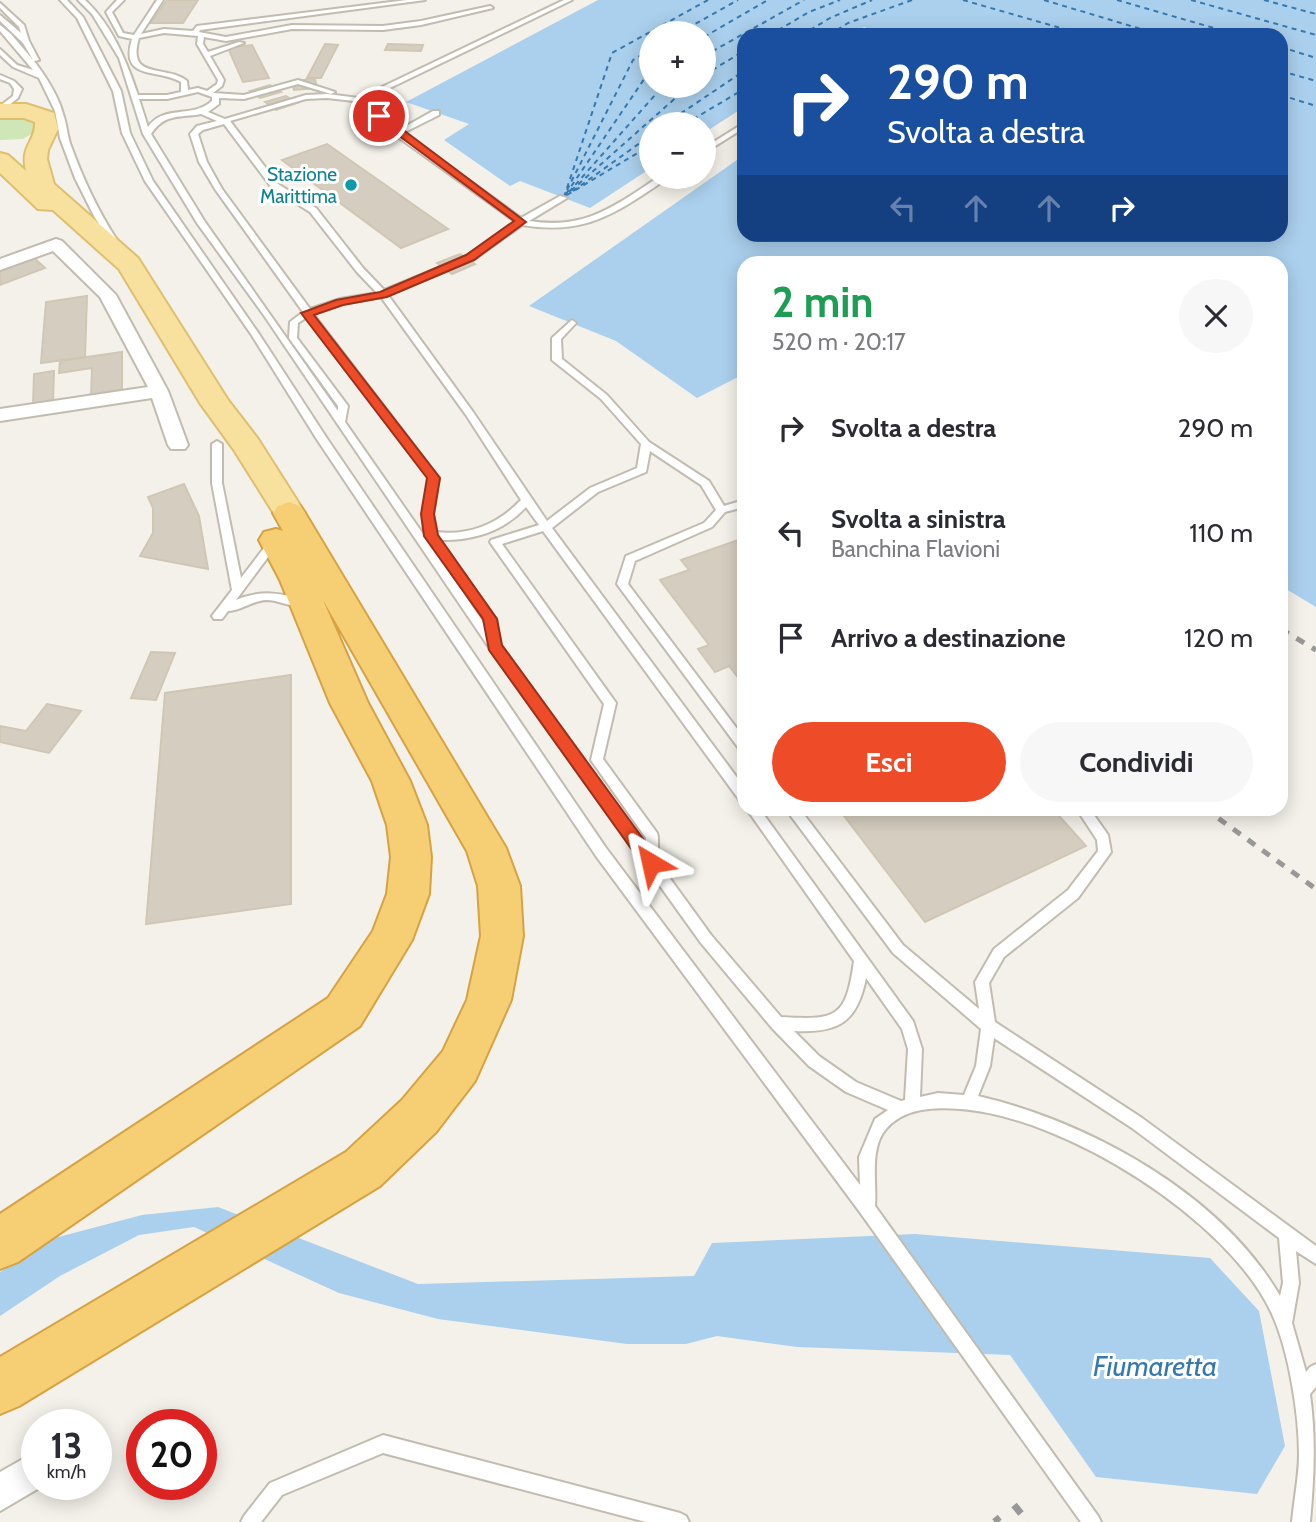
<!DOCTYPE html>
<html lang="it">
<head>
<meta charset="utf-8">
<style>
  :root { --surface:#fff; --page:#f7f7f7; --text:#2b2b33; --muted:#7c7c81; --accent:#ee4b28 }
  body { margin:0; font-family:Cabin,sans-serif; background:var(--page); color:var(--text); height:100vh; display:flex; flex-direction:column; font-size:26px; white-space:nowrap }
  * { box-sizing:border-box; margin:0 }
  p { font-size:23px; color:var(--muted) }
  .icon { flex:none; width:38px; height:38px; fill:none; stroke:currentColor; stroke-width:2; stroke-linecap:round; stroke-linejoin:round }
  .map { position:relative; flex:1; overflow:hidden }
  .side { position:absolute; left:737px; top:256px; width:551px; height:560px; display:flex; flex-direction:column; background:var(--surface); border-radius:21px; box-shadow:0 4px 18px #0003 }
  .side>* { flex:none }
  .hud { position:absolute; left:737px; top:28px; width:551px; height:214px; border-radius:21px; box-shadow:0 4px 18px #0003; background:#1a4fa0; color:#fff; overflow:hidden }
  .buttons { position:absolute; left:639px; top:21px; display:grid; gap:14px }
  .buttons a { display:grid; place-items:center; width:77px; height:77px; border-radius:50%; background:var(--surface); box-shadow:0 4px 18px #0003; font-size:35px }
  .speed { position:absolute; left:21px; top:1409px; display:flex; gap:14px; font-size:35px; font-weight:700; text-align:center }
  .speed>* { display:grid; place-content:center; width:91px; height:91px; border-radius:50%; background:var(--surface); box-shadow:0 4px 18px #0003; line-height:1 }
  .speed small { font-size:18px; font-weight:400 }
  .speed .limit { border:10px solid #d22; background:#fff; color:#111 }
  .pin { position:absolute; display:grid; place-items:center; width:60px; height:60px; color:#fff; margin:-30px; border:4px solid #fff; border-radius:50%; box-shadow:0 2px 7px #0007 }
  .me { position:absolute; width:77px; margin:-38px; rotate:324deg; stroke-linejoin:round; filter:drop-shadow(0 0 5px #0008) }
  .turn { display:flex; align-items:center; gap:24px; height:147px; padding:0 35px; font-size:32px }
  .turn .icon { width:91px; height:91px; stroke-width:2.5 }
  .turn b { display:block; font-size:49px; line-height:60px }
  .lanes { display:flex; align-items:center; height:66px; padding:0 35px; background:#0003; justify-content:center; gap:35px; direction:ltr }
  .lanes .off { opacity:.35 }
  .round { display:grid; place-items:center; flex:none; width:74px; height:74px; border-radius:37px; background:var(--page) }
  .head { display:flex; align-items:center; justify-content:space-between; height:119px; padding:0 35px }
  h1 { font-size:42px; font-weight:800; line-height:52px; color:#1e9e55 }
  .cta { display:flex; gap:14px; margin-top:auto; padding:14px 35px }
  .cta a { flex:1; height:80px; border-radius:42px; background:var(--accent); color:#fff; font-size:28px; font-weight:800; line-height:80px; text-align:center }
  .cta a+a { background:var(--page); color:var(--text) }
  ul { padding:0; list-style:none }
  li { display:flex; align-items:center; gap:21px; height:105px; padding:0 35px }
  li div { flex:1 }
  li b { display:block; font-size:26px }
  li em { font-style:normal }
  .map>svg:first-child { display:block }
  .green { fill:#cfe6b6 }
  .water { fill:#abd0ed; fill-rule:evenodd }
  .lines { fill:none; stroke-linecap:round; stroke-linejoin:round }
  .ferry { stroke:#3779af; stroke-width:2; stroke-dasharray:5 4.5; stroke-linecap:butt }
  .building { fill:#d5cec0; stroke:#d0c6b4; stroke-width:2 }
  .lane-casing { stroke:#c2bcb0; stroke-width:4 }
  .street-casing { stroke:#c2bcb0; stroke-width:4 }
  .primary-casing { stroke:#ddbf6f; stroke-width:4 }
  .highway-casing { stroke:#d5a344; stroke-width:4 }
  .lane { fill:#fff; fill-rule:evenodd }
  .street { fill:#fff; fill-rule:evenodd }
  .primary { fill:#f8e19f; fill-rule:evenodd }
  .highway { fill:#f6ce74; fill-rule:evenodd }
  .rail-far1 { stroke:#989898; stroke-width:5; stroke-dasharray:9 9; stroke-linecap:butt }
  .rail { stroke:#989898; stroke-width:7; stroke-dasharray:11 11; stroke-linecap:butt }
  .route { fill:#ee4b28; stroke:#9b311a; stroke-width:2 }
  .culture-dot { fill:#0f9aa8; stroke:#fff; stroke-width:2.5 }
  .labels { text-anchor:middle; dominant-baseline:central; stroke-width:6; stroke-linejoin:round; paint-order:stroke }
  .far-culture-label { font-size:19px; fill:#0d838f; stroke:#fff; text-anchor:end }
  .near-water-label { font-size:28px; font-style:italic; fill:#3779af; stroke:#fff }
</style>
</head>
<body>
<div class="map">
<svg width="1316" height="1522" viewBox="0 0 1316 1522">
  <rect width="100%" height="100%" fill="#f4f1ea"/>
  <!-- green -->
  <polygon class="green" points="10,116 31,119 38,124 39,129 23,139 0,140 0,119"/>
  <!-- water -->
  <g class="water">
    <path d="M 598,0 L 1316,0 L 1316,607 L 1281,586 L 1281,262 L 744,262 L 744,374 L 697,398 L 616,341 L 529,306 L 744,155 L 744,234 L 1281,234 L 1281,35 L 883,35 L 864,27 L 852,35 L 744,35 L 744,107 L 704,133 L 704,124 L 651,124 L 651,168 L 590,208 L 520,181 L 510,186 L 444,140 L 469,124 L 406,102 ZM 651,33 L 704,33 L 704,86 L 651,86 Z"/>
    <polygon points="218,1207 418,1284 694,1276 712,1243 915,1234 1210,1258 1259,1311 1285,1446 1257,1494 1096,1477 1010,1355 797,1347 717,1336 686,1344 627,1344 438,1319 339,1293 194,1227 139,1235 60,1276 0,1316 0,1272 47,1240 142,1215"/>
  </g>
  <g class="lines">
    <!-- ferry -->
    <g class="ferry">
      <polyline points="963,0 1085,35"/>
      <polyline points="1044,0 1161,35"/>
      <polyline points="1117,0 1238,35"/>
      <polyline points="1191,0 1316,35"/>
      <polyline points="1264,0 1316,14"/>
      <polyline points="679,33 738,0"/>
      <polyline points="770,35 809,12 840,0"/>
      <polyline points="802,35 830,18 872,0"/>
      <polyline points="829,35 848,23 912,0"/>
      <polyline points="704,37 768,0"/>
      <polyline points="1281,47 1316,58"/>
      <polyline points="704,56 804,0"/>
      <polyline points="1281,71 1316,81"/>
      <polyline points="704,75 744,51"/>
      <polyline points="1281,95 1316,106"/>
      <polyline points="665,124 744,71"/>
      <polyline points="685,124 744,89"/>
      <polyline points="567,190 633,60 651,49"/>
      <polyline points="573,191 651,135"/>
      <polyline points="569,192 663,86"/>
      <polyline points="566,194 651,69"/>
      <polyline points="567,195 651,145"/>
      <polyline points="564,197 612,53 708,0"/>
      <polyline points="564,197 689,86"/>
    </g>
  </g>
  <!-- building -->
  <g class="building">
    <polygon points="167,0 198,0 183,23 151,23"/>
    <polygon points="325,44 338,45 321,78 307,78"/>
    <polygon points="388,44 423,45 421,51 385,50"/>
    <polygon points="252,45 269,78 243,82 228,48"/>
    <polygon points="315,79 317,88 294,90 292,81"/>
    <polygon points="270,85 281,92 260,98 250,91"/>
    <polygon points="286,96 297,103 276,110 265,102"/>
    <polygon points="327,144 448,229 401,248 282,160"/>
    <polygon points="460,254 475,264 452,274 437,263"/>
    <polygon points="34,258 45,268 0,285 0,271"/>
    <polygon points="87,296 85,357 41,363 46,302"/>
    <polygon points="122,352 122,394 91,398 92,368 59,373 60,361"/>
    <polygon points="54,371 53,402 33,405 34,374"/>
    <polygon points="184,484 199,516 208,569 140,556 153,533 153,508 148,497"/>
    <polygon points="744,538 744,685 729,666 715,672 698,649 709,645 660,580 689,570 681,560"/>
    <polygon points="151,652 175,653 156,700 131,698"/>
    <polygon points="291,675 291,904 146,924 165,693"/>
    <polygon points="47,704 81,711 49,753 0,742 0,726 26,731"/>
    <polygon points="838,808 1052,808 1086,846 925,922"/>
  </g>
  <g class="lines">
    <defs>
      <g id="lane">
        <path d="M 60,0 L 67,0 L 83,17 L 121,91 L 130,133 L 153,181 L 259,334 L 326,437 L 606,848 L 860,1185 L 859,1157 L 875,1119 L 888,1110 L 846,1092 L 809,1066 L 772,1028 L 701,943 L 490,649 L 263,314 L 197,223 L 143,134 L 119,58 L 92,14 L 78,0 L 85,0 C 112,25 126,60 138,95 L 167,95 L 181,92 L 181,82 C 158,68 119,81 132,39 L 119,36 L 106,12 L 117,0 L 124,0 L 112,12 L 123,33 L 134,35 L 157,0 L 163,0 L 141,34 L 164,29 L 193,31 L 197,26 L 407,0 L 425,0 L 200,30 L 199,32 L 226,37 L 292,25 L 383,26 L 421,21 L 490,6 L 493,8 L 421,25 L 383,30 L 292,29 L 226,41 L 204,37 L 203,44 L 208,52 L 239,42 L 244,43 L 210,56 L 224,80 L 222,86 L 213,93 L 244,95 L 298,80 L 335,92 L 331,94 L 298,84 L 244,99 L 219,98 L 219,104 L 208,112 L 225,119 L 306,95 L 327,94 L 359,98 L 564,0 L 572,0 L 363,101 L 399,130 L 433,111 L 439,111 L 439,115 L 403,133 L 521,218 L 560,196 L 567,198 L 529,221 C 586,230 614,206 659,177 L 668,177 C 660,184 650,190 641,196 C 600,223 571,233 522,225 L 473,260 L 388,295 L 473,412 L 547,521 L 590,488 L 637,468 L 641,444 L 601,399 L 552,360 L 552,338 L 572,320 L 576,323 L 561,339 L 562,359 L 607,395 L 649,442 L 709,481 L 724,506 L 744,500 L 744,507 L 725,512 L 712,527 L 635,561 L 628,584 L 744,738 L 744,752 L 740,750 L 617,584 L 626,556 L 704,523 L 716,510 L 701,485 L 650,451 L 646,472 L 598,492 L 552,528 L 744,787 L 744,802 L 740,801 L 543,531 L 502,544 L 616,703 L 603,759 L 657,833 L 658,837 L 658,862 L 711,935 L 781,1017 C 836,1020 846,1019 854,961 L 746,808 L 759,808 L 913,1021 L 922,1049 L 920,1097 L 938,1093 L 964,1095 L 976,1066 L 981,1029 L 893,953 L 785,808 L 799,808 L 903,945 L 979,1009 L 975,982 L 994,949 L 1068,890 L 1098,851 L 1097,840 L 1076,808 L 1089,808 L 1108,835 L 1111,852 L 1078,898 L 1004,957 L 989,983 L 995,1022 L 1142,1118 L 1316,1246 L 1316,1264 L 1296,1251 L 1299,1283 L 1292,1323 L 1306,1372 L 1310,1367 L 1316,1364 L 1316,1387 L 1310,1394 C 1316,1439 1314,1477 1310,1522 L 1292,1522 C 1294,1499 1299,1476 1299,1454 C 1299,1414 1289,1351 1272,1314 C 1229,1219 1063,1116 960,1109 C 934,1107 904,1108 886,1129 C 869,1149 877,1182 875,1206 L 1098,1516 L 1101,1522 L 1081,1522 L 862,1215 L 596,856 L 316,438 L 251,334 L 145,181 L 122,133 L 113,91 L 77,18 ZM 164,33 L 198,36 L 197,44 L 218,80 L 217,84 L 207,91 L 198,88 L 188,90 L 187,81 C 167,64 126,81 139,38 ZM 198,92 L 212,97 L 212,101 C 192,119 164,104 148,127 L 139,99 L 167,99 ZM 327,98 L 354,101 L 395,135 L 516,222 L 467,256 L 384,290 L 363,268 L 316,208 L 278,184 L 230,121 L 306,99 ZM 201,114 L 217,121 L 197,126 L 190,134 L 199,162 L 215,189 L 303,312 L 290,322 L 289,338 L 338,406 L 338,411 L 205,222 L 151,134 C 165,113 179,118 201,114 ZM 224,124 L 272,188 L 310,212 L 357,272 L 377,293 L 340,299 L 310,309 L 222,189 L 207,162 L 198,134 L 203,130 ZM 381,297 L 466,415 L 521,500 C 498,524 469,536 436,532 L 433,514 L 439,478 L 313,314 L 342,304 ZM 307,317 L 429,478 L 423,514 L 425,532 L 423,534 L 345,422 L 348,406 L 297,338 L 298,323 ZM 526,507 L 539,525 L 491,540 L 490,542 L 604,704 L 591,760 L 646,838 L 645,845 L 499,644 L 496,619 L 439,540 C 472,541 503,532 526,507 ZM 426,538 L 485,620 L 485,625 ZM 866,978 L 902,1029 L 908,1049 L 905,1100 L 901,1101 L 856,1082 L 819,1056 L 794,1031 C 838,1033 857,1023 866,978 ZM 994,1038 L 1132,1128 L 1279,1238 L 1283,1283 L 1280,1296 C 1221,1194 1090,1122 978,1096 L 990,1066 Z"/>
        <path d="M 0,3 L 24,25 L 29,41 L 39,60 L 34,61 C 46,77 58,95 63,114 C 67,125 67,136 71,146 C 83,179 98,211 117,240 L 116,242 L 109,240 L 94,216 L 75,178 L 60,138 L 55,111 L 39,78 L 13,67 L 0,55 L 0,49 L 17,65 L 33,70 L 0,31 L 0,25 L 11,34 L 33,60 L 23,43 L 0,21 L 0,15 L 21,33 L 19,27 L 0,8 Z"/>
        <polygon points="0,75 14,81 22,89 18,98 0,112 0,106 13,96 14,89 10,83 0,79"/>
        <polygon points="744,123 744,128 704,153 704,148"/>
        <path d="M 217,441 L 222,444 L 222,483 L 241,578 L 271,539 L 279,539 L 280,541 L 236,600 C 260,590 281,592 305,601 L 307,604 L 305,607 C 292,608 279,600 266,600 C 252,601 240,611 228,611 L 222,619 L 214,619 L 212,616 L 232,590 L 212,483 L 212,444 Z"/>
        <polygon points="383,1435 680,1513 686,1516 689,1522 646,1522 383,1453 282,1495 261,1522 241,1522 244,1516 270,1483"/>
      </g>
      <g id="street">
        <polygon points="56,239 62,241 116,295 168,391 188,445 185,449 171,449 168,445 152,398 0,421 0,409 148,387 100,297 53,251 0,270 0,259"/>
        <polygon points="37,1451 37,1484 46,1484 0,1511 0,1472"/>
      </g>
      <path id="primary" d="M 0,104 L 26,104 L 54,113 L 58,129 L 48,150 L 47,159 L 54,184 L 138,258 L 228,400 L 258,439 L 305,513 L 300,520 L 289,524 L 278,520 L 234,450 L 200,403 L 119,269 L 53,210 L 38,209 L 0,173 L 0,153 L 8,155 L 26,171 C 20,145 36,142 35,122 L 24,118 L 0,118 Z"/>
      <polygon id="highway" points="289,502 300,506 305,513 506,848 520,886 523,936 511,1000 475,1081 436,1132 380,1186 19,1406 0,1414 0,1357 346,1152 402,1100 443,1051 467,1000 481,936 478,886 467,851 323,600 368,703 410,781 427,825 431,857 429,894 412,940 360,1026 18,1262 0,1269 0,1214 328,998 373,931 387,894 391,857 387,825 372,781 330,703 280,580 259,540 264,532 276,529 283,531 273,513 278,506"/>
    </defs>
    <!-- lane casing -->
    <use href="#lane" class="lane-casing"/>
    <!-- street casing -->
    <use href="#street" class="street-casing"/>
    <!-- primary casing -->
    <use href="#primary" class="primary-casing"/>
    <!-- highway casing -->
    <use href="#highway" class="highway-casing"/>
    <!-- lane -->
    <use href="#lane" class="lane"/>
    <!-- street -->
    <use href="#street" class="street"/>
    <!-- primary -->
    <use href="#primary" class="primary"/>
    <!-- highway -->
    <use href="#highway" class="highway"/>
    <!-- rail-far1 -->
    <g class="rail-far1">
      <polyline points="1281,629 1316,650"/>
      <polyline points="1204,808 1316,889"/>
    </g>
    <!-- rail -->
    <g class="rail">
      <polyline points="1014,1505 1028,1522"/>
      <polyline points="995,1517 999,1522"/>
    </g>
  </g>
  <!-- route -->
  <polygon class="route" points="375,114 382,114 526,222 474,260 387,297 343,305 314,315 440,478 434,514 438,535 497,619 502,645 657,858 660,863 657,868 645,868 489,650 483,619 424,536 421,514 427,478 301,313 336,300 380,292 466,255 514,221 375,118"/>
  <!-- markers -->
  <circle class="culture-dot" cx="351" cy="185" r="7"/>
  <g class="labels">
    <!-- far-culture labels -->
    <g class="far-culture-label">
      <text x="337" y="174">Stazione<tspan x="337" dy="22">Marittima</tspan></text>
    </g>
    <!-- near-water labels -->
    <g class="near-water-label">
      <text x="1155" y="1366">Fiumaretta</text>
    </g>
  </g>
</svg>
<div class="buttons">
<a>+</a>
<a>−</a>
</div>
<div class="speed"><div>13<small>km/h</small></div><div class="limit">20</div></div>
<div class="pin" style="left:379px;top:116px;background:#d93025"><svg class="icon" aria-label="arrive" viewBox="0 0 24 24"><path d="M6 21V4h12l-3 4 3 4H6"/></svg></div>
<svg class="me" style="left:651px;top:863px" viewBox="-20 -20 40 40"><path d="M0-17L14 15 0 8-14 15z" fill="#ee4b28" stroke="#fff" stroke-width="4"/></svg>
<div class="hud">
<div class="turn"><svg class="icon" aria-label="right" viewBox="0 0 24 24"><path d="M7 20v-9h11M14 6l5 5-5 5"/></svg><div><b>290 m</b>Svolta a destra</div></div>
<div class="lanes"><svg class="icon off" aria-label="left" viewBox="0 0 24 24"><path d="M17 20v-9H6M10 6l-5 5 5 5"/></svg><svg class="icon off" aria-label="ahead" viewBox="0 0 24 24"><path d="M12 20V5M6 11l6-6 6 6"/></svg><svg class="icon off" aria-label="ahead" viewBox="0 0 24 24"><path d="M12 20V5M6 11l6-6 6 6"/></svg><svg class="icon" aria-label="right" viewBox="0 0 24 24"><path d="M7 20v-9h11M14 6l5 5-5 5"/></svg></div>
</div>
<section class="side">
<div class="head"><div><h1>2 min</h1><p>520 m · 20:17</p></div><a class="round"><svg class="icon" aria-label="close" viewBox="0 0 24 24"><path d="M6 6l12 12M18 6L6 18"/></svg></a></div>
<ul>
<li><svg class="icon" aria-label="right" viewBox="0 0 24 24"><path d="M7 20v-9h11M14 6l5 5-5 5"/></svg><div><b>Svolta a destra</b></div><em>290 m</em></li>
<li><svg class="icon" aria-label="left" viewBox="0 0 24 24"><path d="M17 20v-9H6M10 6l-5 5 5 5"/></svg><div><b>Svolta a sinistra</b><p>Banchina Flavioni</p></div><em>110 m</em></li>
<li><svg class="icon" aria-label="arrive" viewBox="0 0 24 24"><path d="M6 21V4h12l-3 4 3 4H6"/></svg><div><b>Arrivo a destinazione</b></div><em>120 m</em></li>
</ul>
<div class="cta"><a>Esci</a><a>Condividi</a></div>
</section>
</div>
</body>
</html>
